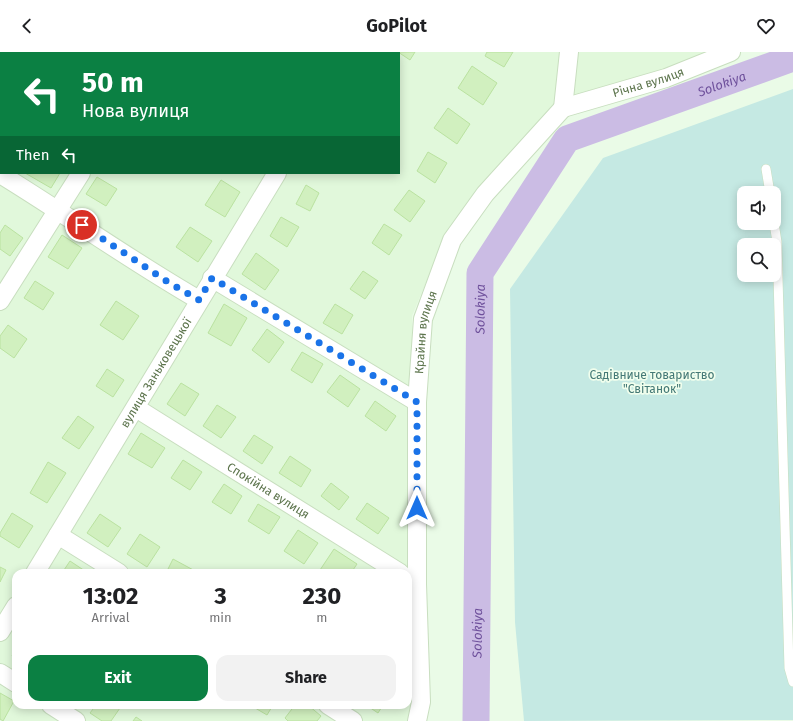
<!DOCTYPE html>
<html lang="en">
<head>
<meta charset="utf-8">
<style>
  :root { --surface:#fff; --page:#f2f2f2; --text:#202124; --muted:#757577; --accent:#0b8043 }
  body { margin:0; font-family:"Fira Sans",sans-serif; background:var(--page); color:var(--text); height:100vh; display:flex; flex-direction:column; font-size:15px; white-space:nowrap }
  * { box-sizing:border-box; margin:0 }
  p { font-size:13px; color:var(--muted) }
  .icon { flex:none; width:22px; height:22px; fill:none; stroke:currentColor; stroke-width:2; stroke-linecap:round; stroke-linejoin:round }
  .map { position:relative; flex:1; overflow:hidden }
  .drawer { position:absolute; left:12px; top:517px; width:400px; height:140px; display:flex; flex-direction:column; background:var(--surface); border-radius:12px; box-shadow:0 2px 10px #0003 }
  .drawer>* { flex:none }
  .guide { position:absolute; left:0px; top:0px; width:400px; height:122px; box-shadow:0 2px 10px #0003; background:#0b8043; color:#fff; overflow:hidden }
  .controls { position:absolute; left:737px; top:134px; display:grid; gap:8px }
  .controls a { display:grid; place-items:center; width:44px; height:44px; border-radius:8px; background:var(--surface); box-shadow:0 2px 10px #0003; font-size:20px }
  .pin { position:absolute; display:grid; place-items:center; width:34px; height:34px; color:#fff; margin:-17px; border:2px solid #fff; border-radius:50%; box-shadow:0 1px 4px #0007 }
  .me { position:absolute; width:44px; margin:-22px; rotate:0deg; stroke-linejoin:round; filter:drop-shadow(0 0 3px #0008) }
  .turn { display:flex; align-items:center; gap:14px; height:84px; padding:0 16px; font-size:18px }
  .turn .icon { width:52px; height:52px; stroke-width:2.5 }
  .turn b { display:block; font-size:28px; line-height:34px }
  .then { display:flex; align-items:center; height:38px; padding:0 16px; background:#0003; gap:8px; font-size:15px }
  .eta { display:flex; justify-content:space-evenly; align-items:center; height:68px; text-align:center }
  .eta b { font-size:24px; font-weight:700; line-height:28px }
  .button { display:flex; gap:8px; margin-top:auto; padding:8px 16px }
  .button a { flex:1; height:46px; border-radius:12px; background:var(--accent); color:#fff; font-size:16px; font-weight:700; line-height:46px; text-align:center }
  .button a+a { background:var(--page); color:var(--text) }
  header { display:flex; justify-content:space-between; align-items:center; height:52px; padding:0 16px; background:var(--surface); font-size:18px; font-weight:700 }
  .map>svg:first-child { display:block }
  .residential { fill:#e1f8db; fill-rule:evenodd }
  .green { fill:#c5e9e3; fill-rule:evenodd }
  .lines { fill:none; stroke-linecap:round; stroke-linejoin:round }
  .river { stroke:#cbbce4; stroke-width:27 }
  .building { fill:#d1f0bf; stroke:#bae2a0 }
  .lane-casing { stroke:#c8debf; stroke-width:10 }
  .street-casing { stroke:#c8debf; stroke-width:20 }
  .lane { stroke:#fff; stroke-width:9 }
  .street { stroke:#fff; stroke-width:18 }
  .route { stroke:#1a73e8; stroke-width:7; stroke-dasharray:0 12.6 }
  .labels { text-anchor:middle; dominant-baseline:central; stroke-width:3.5; stroke-linejoin:round; paint-order:stroke }
  .street-label { font-size:12px; fill:#5c744c; stroke:#f0feed }
  .park-label { font-size:12px; fill:#447976; stroke:#f0feed }
  .water-label { font-size:13px; font-style:italic; fill:#6e509b; stroke:#f0feed }
</style>
</head>
<body>
<header><svg class="icon" aria-label="back" viewBox="0 0 24 24"><path d="M15 5l-7 7 7 7"/></svg>GoPilot<svg class="icon" aria-label="heart" viewBox="0 0 24 24"><path d="M12 20l-8-8c-3-5 5-10 8-4 3-6 11-1 8 4z"/></svg></header>
<div class="map">
<svg width="793" height="669" viewBox="0 0 793 669">
  <rect width="100%" height="100%" fill="#eafbe7"/>
  <!-- residential -->
  <path class="residential" d="M 0,0 L 706,0 L 655,24 L 553,53 L 445,185 L 412,264 L 414,648 L 411,669 L 0,669 ZM 1,1 L 399,1 L 399,121 L 1,121 ZM 16,521 L 408,521 L 408,653 L 16,653 Z"/>
  <!-- green -->
  <path class="green" d="M 793,37 L 793,668 L 524,669 L 515,570 L 510,237 L 603,106 ZM 744,141 L 774,141 L 774,171 L 744,171 ZM 744,193 L 774,193 L 774,223 L 744,223 Z"/>
  <g class="lines">
    <!-- river -->
    <path class="river" id="s1" d="M 476,669 L 480,221 L 567,87 L 793,6"/>
  </g>
  <!-- building -->
  <g class="building">
    <polygon points="174,0 198,0 200,1 173,1"/>
    <polygon points="301,0 329,0 300,1"/>
    <polygon points="398,0 415,0 410,8"/>
    <polygon points="487,0 513,0 504,15 485,4"/>
    <polygon points="472,14 497,31 483,53 458,36"/>
    <polygon points="448,56 470,72 457,92 434,76"/>
    <polygon points="428,100 447,111 435,131 417,119"/>
    <polygon points="25,121 60,121 51,136"/>
    <polygon points="97,125 117,137 106,154 86,142"/>
    <polygon points="221,128 240,140 225,165 205,153"/>
    <polygon points="306,133 319,141 310,159 296,152"/>
    <polygon points="409,138 425,149 410,170 394,158"/>
    <polygon points="281,165 299,175 287,195 270,184"/>
    <polygon points="384,172 402,183 389,203 372,191"/>
    <polygon points="5,173 23,186 10,204 0,197 0,181"/>
    <polygon points="190,175 212,189 198,210 176,195"/>
    <polygon points="62,183 82,196 68,217 48,205"/>
    <polygon points="256,201 279,218 265,238 242,222"/>
    <polygon points="363,219 378,229 365,247 350,237"/>
    <polygon points="35,229 54,241 43,258 24,246"/>
    <polygon points="116,249 139,264 123,288 100,273"/>
    <polygon points="224,252 247,266 231,294 208,281"/>
    <polygon points="335,252 353,263 342,282 323,271"/>
    <polygon points="8,273 27,287 14,306 0,296 0,284"/>
    <polygon points="267,277 284,290 269,311 252,298"/>
    <polygon points="302,300 323,312 312,331 291,318"/>
    <polygon points="107,317 124,328 113,345 96,334"/>
    <polygon points="340,323 360,337 348,355 327,340"/>
    <polygon points="181,331 199,342 185,364 167,352"/>
    <polygon points="375,349 396,364 386,379 365,364"/>
    <polygon points="217,353 236,365 221,386 203,374"/>
    <polygon points="78,364 94,375 79,397 62,386"/>
    <polygon points="141,381 165,396 152,416 128,402"/>
    <polygon points="254,383 273,395 262,412 243,399"/>
    <polygon points="290,404 311,418 301,435 279,421"/>
    <polygon points="183,408 202,420 190,438 171,426"/>
    <polygon points="48,410 66,421 47,451 30,441"/>
    <polygon points="331,431 349,445 339,458 321,444"/>
    <polygon points="224,432 242,444 231,462 212,450"/>
    <polygon points="367,451 389,466 378,482 356,467"/>
    <polygon points="258,452 280,465 269,482 248,469"/>
    <polygon points="12,461 33,474 19,496 0,484 0,481"/>
    <polygon points="100,462 121,476 108,495 87,481"/>
    <polygon points="298,478 318,491 304,512 284,499"/>
    <polygon points="140,482 160,495 147,515 127,502"/>
    <polygon points="334,497 357,512 351,521 318,521"/>
    <polygon points="173,507 197,520 196,521 166,521"/>
    <polygon points="70,509 88,521 62,521"/>
    <polygon points="0,515 6,518 0,530"/>
    <polygon points="16,597 16,607 12,604"/>
    <polygon points="0,641 14,649 3,669 0,667"/>
    <polygon points="96,653 116,653 120,656 111,669 102,669 90,661"/>
    <polygon points="250,653 273,653 267,663"/>
    <polygon points="295,653 308,653 321,664 317,669 288,669 285,666"/>
    <polygon points="366,653 383,653 378,661"/>
    <polygon points="136,665 142,669 133,669"/>
  </g>
  <g class="lines">
    <defs>
      <g id="lane">
        <polyline points="766,117 770,141"/>
        <polyline points="774,171 777,190 789,616 793,630"/>
      </g>
      <g id="street">
        <polyline points="157,1 158,0"/>
        <polyline points="352,1 352,0"/>
        <path id="s2" d="M 563,56 L 666,26 L 731,0"/>
        <polyline points="563,56 569,0"/>
        <path d="M 0,122 C 67,163 131,209 199,248"/>
        <polyline points="212,226 417,350"/>
        <polyline points="0,249 81,121"/>
        <path id="s3" d="M 136,356 L 400,521"/>
        <polyline points="58,483 119,521"/>
        <path id="s4" d="M 35,521 L 277,121"/>
        <polyline points="0,580 16,554"/>
        <polyline points="0,621 16,631"/>
        <polyline points="51,653 76,669"/>
        <polyline points="328,653 353,669"/>
        <path id="s5" d="M 417,669 L 421,650 L 417,532 L 417,350 L 423,267 L 452,188 L 485,142 L 563,56"/>
      </g>
    </defs>
    <!-- lane casing -->
    <use href="#lane" class="lane-casing"/>
    <!-- street casing -->
    <use href="#street" class="street-casing"/>
    <!-- lane -->
    <use href="#lane" class="lane"/>
    <!-- street -->
    <use href="#street" class="street"/>
  </g>
  <g class="lines">
    <!-- route -->
    <polyline class="route" points="82,173 168,230 199,248 212,226 417,350 417,456"/>
  </g>
  <g class="labels">
    <!-- street labels -->
    <g class="street-label">
      <text stroke="none"><textPath href="#s2" startOffset="89">Річна вулиця</textPath></text>
      <text stroke="none"><textPath href="#s5" startOffset="390">Крайня вулиця</textPath></text>
      <text stroke="none"><textPath href="#s4" startOffset="234">вулиця Заньковецької</textPath></text>
      <text stroke="none"><textPath href="#s3" startOffset="156">Спокійна вулиця</textPath></text>
    </g>
    <!-- park labels -->
    <g class="park-label">
      <text x="652" y="323">Садівниче товариство<tspan x="652" dy="14">"Світанок"</tspan></text>
    </g>
    <!-- water labels -->
    <g class="water-label">
      <text stroke="none"><textPath href="#s1" startOffset="772">Solokiya</textPath></text>
      <text stroke="none"><textPath href="#s1" startOffset="412">Solokiya</textPath></text>
      <text stroke="none"><textPath href="#s1" startOffset="88">Solokiya</textPath></text>
    </g>
  </g>
</svg>
<div class="controls">
<a><svg class="icon" aria-label="sound" viewBox="0 0 24 24"><path d="M4 9h4l5-4v14l-5-4H4zM17 9q2 3 0 6"/></svg></a>
<a><svg class="icon" aria-label="search" viewBox="0 0 24 24"><circle cx="10" cy="10" r="6"/><path d="M15 15l6 6"/></svg></a>
</div>
<div class="pin" style="left:82px;top:173px;background:#d93025"><svg class="icon" aria-label="arrive" viewBox="0 0 24 24"><path d="M6 21V4h12l-3 4 3 4H6"/></svg></div>
<svg class="me" style="left:417px;top:456px" viewBox="-20 -20 40 40"><path d="M0-17L14 15 0 8-14 15z" fill="#1a73e8" stroke="#fff" stroke-width="4"/></svg>
<div class="guide">
<div class="turn"><svg class="icon" aria-label="left" viewBox="0 0 24 24"><path d="M17 20v-9H6M10 6l-5 5 5 5"/></svg><div><b>50 m</b>Нова вулиця</div></div>
<div class="then">Then<svg class="icon" aria-label="left" viewBox="0 0 24 24"><path d="M17 20v-9H6M10 6l-5 5 5 5"/></svg></div>
</div>
<section class="drawer">
<div class="eta">
<div><b>13:02</b><p>Arrival</p></div>
<div><b>3</b><p>min</p></div>
<div><b>230</b><p>m</p></div>
</div>
<div class="button"><a>Exit</a><a>Share</a></div>
</section>
</div>
</body>
</html>
